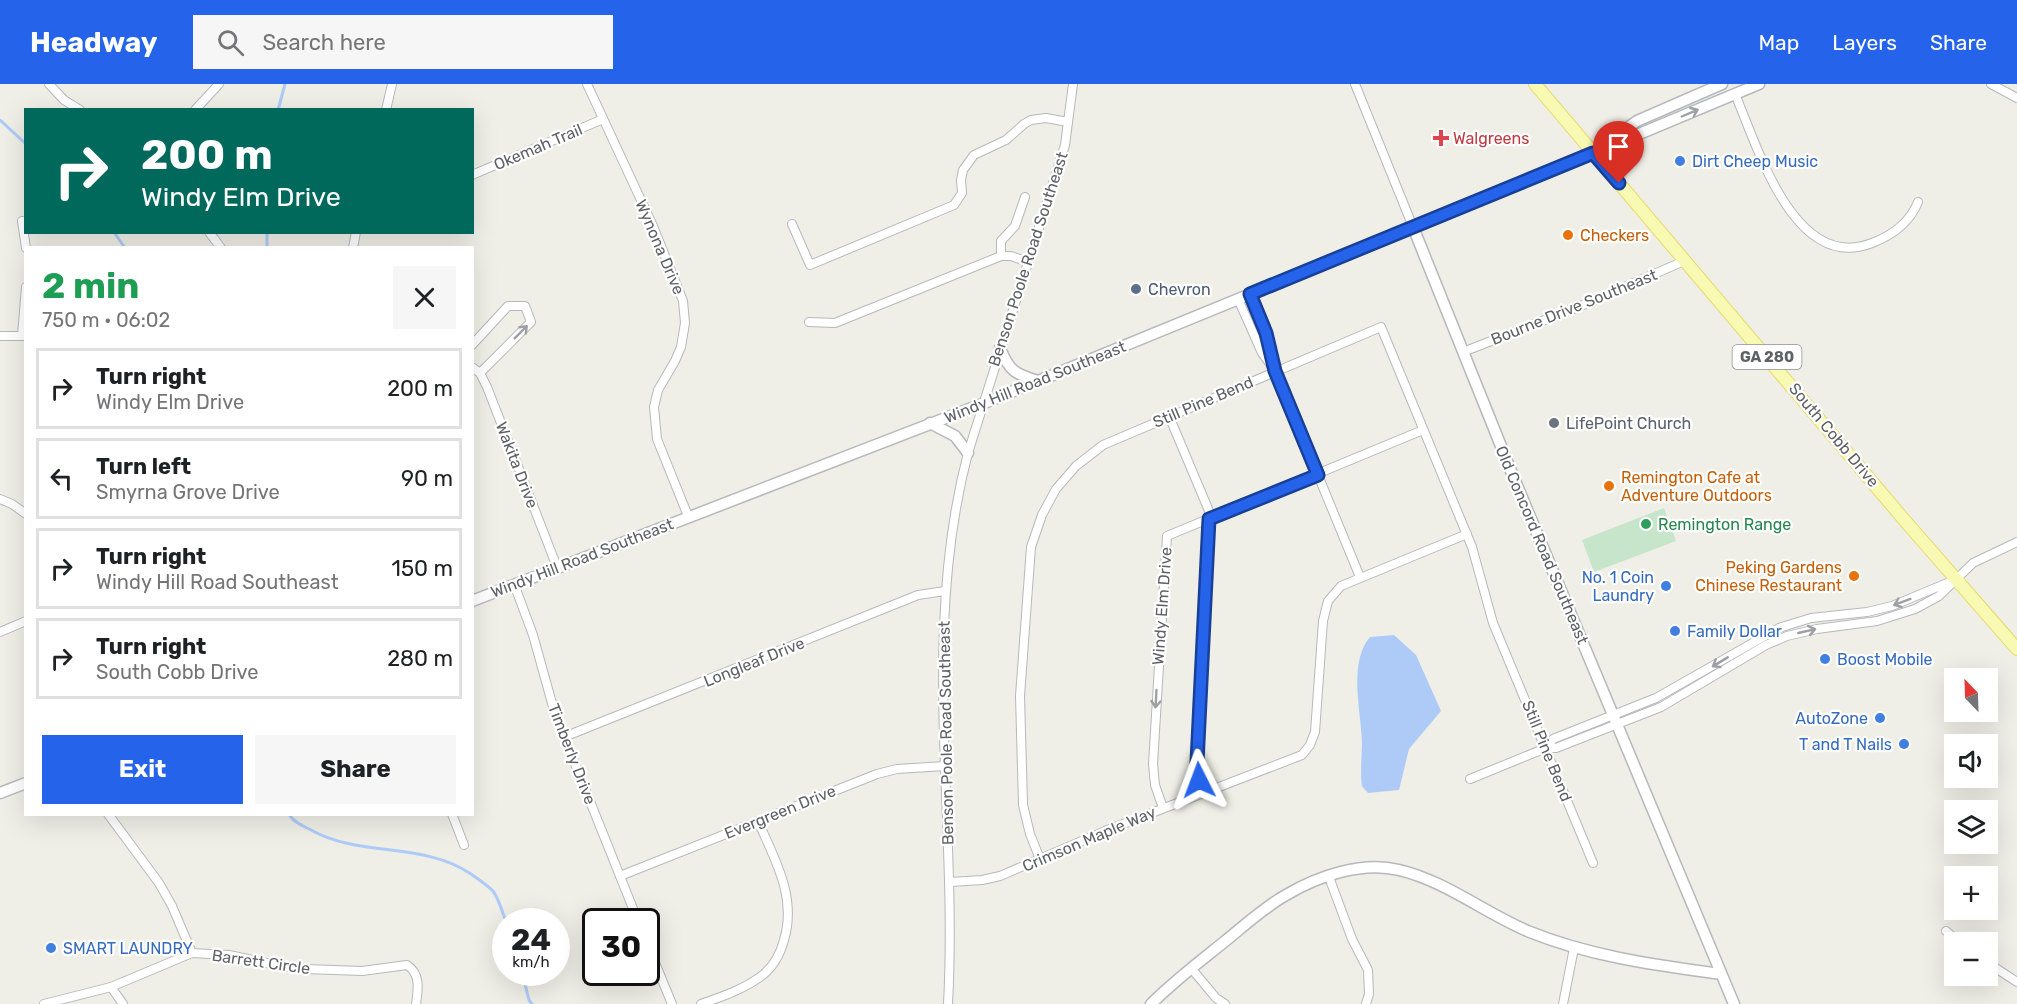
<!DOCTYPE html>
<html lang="en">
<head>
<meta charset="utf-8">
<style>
  :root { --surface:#fff; --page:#f6f6f6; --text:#202124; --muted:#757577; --line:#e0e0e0; --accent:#2563eb }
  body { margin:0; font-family:Rubik,sans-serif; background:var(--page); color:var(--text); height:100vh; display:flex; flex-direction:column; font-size:22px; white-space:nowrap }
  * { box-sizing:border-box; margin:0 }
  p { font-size:20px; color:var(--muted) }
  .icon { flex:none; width:33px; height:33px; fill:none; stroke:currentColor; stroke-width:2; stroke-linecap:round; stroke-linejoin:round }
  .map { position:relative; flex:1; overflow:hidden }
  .drawer { position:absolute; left:24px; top:162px; width:450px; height:570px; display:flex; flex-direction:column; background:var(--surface); border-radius:0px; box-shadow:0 6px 24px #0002 }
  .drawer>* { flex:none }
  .top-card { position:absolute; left:24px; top:24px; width:450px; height:126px; border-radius:0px; box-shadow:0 6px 24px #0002; background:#00695c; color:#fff; overflow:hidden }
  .needle { width:39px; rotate:337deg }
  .tools { position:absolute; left:1944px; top:584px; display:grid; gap:12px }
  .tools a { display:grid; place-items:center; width:54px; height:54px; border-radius:0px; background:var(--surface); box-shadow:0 6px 24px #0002; font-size:30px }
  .speed { position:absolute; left:492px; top:824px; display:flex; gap:12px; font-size:30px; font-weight:700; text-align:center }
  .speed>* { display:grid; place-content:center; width:78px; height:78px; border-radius:50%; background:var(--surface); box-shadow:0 6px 24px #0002; line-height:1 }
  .speed small { font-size:15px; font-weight:400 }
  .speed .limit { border:3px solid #111; border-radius:9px; background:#fff; color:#111 }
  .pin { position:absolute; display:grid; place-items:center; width:51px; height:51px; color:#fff; margin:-62px -26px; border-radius:50% 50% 50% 0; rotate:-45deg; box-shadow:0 0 6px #0007 }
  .pin .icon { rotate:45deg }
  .me { position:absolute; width:66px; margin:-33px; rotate:357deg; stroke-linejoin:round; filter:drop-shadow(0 0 4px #0008) }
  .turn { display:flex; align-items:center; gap:21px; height:126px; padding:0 18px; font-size:27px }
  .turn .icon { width:78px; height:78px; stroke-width:2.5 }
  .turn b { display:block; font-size:42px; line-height:51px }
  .round { display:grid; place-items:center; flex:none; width:63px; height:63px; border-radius:0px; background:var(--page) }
  .head { display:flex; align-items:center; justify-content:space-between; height:102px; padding:0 18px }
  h1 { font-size:36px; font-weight:700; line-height:45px; color:#1e9e55 }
  .action { display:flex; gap:12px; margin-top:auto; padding:12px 18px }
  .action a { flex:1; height:69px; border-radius:0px; background:var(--accent); color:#fff; font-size:24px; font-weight:700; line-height:69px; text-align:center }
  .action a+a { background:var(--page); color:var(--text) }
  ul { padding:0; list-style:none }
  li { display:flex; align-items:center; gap:18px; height:81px; margin:0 12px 9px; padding:0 6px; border:3px solid var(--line); border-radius:0px }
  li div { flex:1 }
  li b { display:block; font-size:22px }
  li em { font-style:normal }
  header { display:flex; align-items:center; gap:36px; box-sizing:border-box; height:84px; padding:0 30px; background:var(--accent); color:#fff }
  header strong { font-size:28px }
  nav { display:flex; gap:33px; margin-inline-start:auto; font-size:21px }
  .search { width:420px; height:54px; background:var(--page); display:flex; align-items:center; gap:15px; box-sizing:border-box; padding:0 21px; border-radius:0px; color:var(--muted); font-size:22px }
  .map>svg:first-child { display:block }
  .green { fill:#c6e5cb }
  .water { fill:#aecbf8 }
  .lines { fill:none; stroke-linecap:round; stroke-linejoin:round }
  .stream { stroke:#aecbf8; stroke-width:3 }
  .street-casing { stroke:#b7b8bc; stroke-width:10 }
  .secondary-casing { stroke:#b6b8bd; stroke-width:13 }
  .primary-casing { stroke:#e7d969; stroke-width:14 }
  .street { stroke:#fff; stroke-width:8 }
  .secondary { stroke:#fff; stroke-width:10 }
  .primary { stroke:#f8f9b3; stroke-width:12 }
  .oneway { stroke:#9fa0a3 }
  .route-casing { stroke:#184099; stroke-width:15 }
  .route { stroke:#2563eb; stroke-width:10 }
  .health-dot { fill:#e0444e; stroke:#fff; stroke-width:2 }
  .shop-dot { fill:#3f7fe0; stroke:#fff; stroke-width:2 }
  .food-dot { fill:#e8710a; stroke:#fff; stroke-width:2 }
  .service-dot { fill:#5c6f8a; stroke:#fff; stroke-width:2 }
  .worship-dot { fill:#6b7280; stroke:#fff; stroke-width:2 }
  .leisure-dot { fill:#2e9e5b; stroke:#fff; stroke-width:2 }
  .labels { text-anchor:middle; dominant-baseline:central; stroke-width:4.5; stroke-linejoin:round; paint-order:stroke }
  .shield { fill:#fff; stroke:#8f9094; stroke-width:1.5 }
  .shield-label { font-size:15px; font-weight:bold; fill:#5f6166 }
  .health-label { font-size:16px; fill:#be3a42; stroke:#fff; text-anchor:start }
  .street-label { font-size:16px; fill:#5f6166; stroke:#fff }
  .shop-label { font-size:16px; fill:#366cbe; stroke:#fff; text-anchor:start }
  .food-label { font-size:16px; fill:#c56008; stroke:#fff; text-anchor:start }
  .service-label { font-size:16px; fill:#4e5e75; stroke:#fff; text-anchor:start }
  .worship-label { font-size:16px; fill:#5b616d; stroke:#fff; text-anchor:start }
  .leisure-label { font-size:16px; fill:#27864d; stroke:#fff; text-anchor:start }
</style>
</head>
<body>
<header>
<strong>Headway</strong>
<div class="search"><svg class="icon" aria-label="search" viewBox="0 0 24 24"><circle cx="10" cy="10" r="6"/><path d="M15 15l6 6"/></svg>Search here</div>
<nav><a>Map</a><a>Layers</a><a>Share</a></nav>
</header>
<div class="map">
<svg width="2017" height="920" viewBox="0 0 2017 920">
  <rect width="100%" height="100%" fill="#efefe7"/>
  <!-- green -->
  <polygon class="green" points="1664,424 1676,457 1594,488 1582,456"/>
  <!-- water -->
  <path class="water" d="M 1394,551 L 1416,571 L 1441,627 L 1409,665 L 1399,706 L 1368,709 C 1366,706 1363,704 1362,702 C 1360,694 1362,668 1362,659 C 1361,627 1348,579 1370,553 Z"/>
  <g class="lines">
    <!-- stream -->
    <g class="stream">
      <polyline points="278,26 285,0"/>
      <polyline points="0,36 26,60"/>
      <polyline points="114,148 125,164"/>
      <polyline points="267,148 267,164"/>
      <path d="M 289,730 C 293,738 303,742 311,746 C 361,774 422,757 471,790 C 478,795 487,801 493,807 C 499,815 502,828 506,837"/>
      <polyline points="522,888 529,916 532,920"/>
    </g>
    <defs>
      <g id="street">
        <polyline points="49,0 64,16 80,26"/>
        <polyline points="587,0 653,142 683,217 685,239 681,263 675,277 658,306 654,323 657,355 688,432"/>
        <polyline points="1355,0 1413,143"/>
        <polyline points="1991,0 2017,14"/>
        <path d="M 1735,10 C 1757,61 1794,190 1872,159 C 1893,151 1910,138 1918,118"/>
        <polyline points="195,26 219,0"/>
        <polyline points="386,26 392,0"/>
        <polyline points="472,91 603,35"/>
        <polyline points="22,137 26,164"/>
        <polyline points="792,140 810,181 954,121 962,109 961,96 963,86 974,71 1006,56 1024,40 1031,36 1046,34 1068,38"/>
        <polyline points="209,148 221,164"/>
        <polyline points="353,164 356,148"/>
        <polyline points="1001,172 1001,157 1015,142 1025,113"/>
        <polyline points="1250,210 1266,249 1275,287 1360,493"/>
        <polyline points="1238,215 1262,269 1273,284"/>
        <polyline points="809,238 835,239 1001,172 1011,172 1028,178"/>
        <polyline points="0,252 24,252"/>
        <polyline points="22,252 26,203"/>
        <polyline points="472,261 508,222 525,222 531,238 480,289"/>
        <polyline points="1463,268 1583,221 1684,177"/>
        <polyline points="472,283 480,289 487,303 557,483"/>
        <polyline points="1169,332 1212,434"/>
        <polyline points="0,415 12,420 26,430"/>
        <polyline points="514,500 533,551 555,630 638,837"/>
        <polyline points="0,548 26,537"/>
        <polyline points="564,653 918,511 945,507"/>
        <polyline points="1546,664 1553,655 1656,614 1779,544 1811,534 1867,528 1892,522 1952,497"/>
        <polyline points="1470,695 1546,664 1556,664 1661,623 1766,561 1787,552 1817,545 1877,537 1915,525 1939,512 1973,479 2017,458"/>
        <polyline points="1204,709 1199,696 1197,678 1209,435"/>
        <polyline points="1163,724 1155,701 1153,680 1167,452 1423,346"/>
        <polyline points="108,730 159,799 172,822 192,869"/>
        <polyline points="452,730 464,761"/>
        <polyline points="1040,775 1030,750 1023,721 1020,612 1031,463 1042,431 1056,405 1076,382 1103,361 1381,243 1472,463 1493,539 1593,779"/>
        <polyline points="620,792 877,690 897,685 945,682"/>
        <polyline points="1329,793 1352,855 1368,886 1369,910 1366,920"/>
        <polyline points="950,798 982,796 1000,792 1105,747 1302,671 1310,661 1315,648 1323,537 1328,517 1341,502 1467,450"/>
        <polyline points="1946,847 1959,858"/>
        <polyline points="646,857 672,920"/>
        <polyline points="1988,879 2017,898"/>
        <polyline points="1191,884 1216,914 1225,920"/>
        <polyline points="111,903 123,920"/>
        <path d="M 44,920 L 111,903 L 192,869 L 229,871 L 281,882 L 305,885 L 362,887 L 407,881 C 421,890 418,906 416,920"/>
        <path d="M 701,920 C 721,913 742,906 760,893 C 773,884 780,871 784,856 C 797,813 775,776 758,737"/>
        <path d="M 948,920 C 958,735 920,551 968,369 L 1065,61 L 1073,0"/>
        <polyline points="1563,920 1574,864"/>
      </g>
      <g id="secondary">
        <polyline points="1605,59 1637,37 1722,0"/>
        <polyline points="1413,143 1513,392 1734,920"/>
        <path d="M 1000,264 C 1009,287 1015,290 1038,297"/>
        <polyline points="930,339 955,352 968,369"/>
        <polyline points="472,517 982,320 1529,96 1759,0"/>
        <polyline points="0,709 26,699"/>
        <path d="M 1151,920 C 1174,897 1199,878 1224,858 C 1244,842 1263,824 1286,811 C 1318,792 1362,777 1399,786 C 1446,797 1486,830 1530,848 C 1592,873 1657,881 1721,890"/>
      </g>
      <polyline id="primary" points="1535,0 1906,438 2017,565"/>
    </defs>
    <!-- street casing -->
    <use href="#street" class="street-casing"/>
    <!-- secondary casing -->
    <use href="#secondary" class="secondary-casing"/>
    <!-- primary casing -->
    <use href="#primary" class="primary-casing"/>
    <!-- street -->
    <use href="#street" class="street"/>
    <!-- secondary -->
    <use href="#secondary" class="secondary"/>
    <!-- primary -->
    <use href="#primary" class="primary"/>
  </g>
  <!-- one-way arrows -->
  <defs><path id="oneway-shaft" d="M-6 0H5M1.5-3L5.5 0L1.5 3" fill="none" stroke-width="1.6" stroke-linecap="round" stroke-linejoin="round" transform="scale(1.5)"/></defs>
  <g class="oneway">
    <use href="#oneway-shaft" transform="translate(1690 29) rotate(-23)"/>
    <use href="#oneway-shaft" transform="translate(521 248) rotate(-45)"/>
    <use href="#oneway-shaft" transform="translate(1902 518) rotate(160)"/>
    <use href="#oneway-shaft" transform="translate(1807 547) rotate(-13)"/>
    <use href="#oneway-shaft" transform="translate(1720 578) rotate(149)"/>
    <use href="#oneway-shaft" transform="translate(1156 615) rotate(93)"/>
  </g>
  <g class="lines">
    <defs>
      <polyline id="route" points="1199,696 1197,678 1209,435 1318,391 1275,287 1266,249 1250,210 1593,69 1619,99"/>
    </defs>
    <!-- route casing -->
    <use href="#route" class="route-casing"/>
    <!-- route -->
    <use href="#route" class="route"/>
  </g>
  <!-- markers -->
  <path class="health-dot" d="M1438 45h6v6h6v6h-6v6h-6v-6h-6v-6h6z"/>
  <g class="shop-dot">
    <circle cx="1680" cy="77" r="6"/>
    <circle cx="1666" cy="502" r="6"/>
    <circle cx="1675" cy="547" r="6"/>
    <circle cx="1825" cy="575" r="6"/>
    <circle cx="1880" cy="634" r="6"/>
    <circle cx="1904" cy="660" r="6"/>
    <circle cx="51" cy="864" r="6"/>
  </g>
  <g class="food-dot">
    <circle cx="1568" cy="151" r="6"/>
    <circle cx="1609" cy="402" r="6"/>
    <circle cx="1854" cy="492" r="6"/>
  </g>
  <circle class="service-dot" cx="1136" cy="205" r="6"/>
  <circle class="worship-dot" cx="1554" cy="339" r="6"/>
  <circle class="leisure-dot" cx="1646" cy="440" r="6"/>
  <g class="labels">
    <!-- shield labels -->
    <rect class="shield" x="1732.5" y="261" width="69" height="24" rx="4.5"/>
    <g class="shield-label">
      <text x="1767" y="273">GA 280</text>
    </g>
    <!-- health labels -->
    <g class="health-label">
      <text x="1453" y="54">Walgreens</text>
    </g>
    <!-- street labels -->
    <g class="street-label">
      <text transform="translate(538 63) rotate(-23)">Okemah Trail</text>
      <text transform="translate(660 163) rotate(67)">Wynona Drive</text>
      <text transform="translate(1028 175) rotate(-72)">Benson Poole Road Southeast</text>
      <text transform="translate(1574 223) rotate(-22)">Bourne Drive Southeast</text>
      <text transform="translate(1035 298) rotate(-22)">Windy Hill Road Southeast</text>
      <text transform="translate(1203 318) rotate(-23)">Still Pine Bend</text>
      <text transform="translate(1834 351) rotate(50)">South Cobb Drive</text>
      <text transform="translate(517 381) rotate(69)">Wakita Drive</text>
      <text transform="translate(1542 461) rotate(67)">Old Concord Road Southeast</text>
      <text transform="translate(582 474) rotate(-21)">Windy Hill Road Southeast</text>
      <text transform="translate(1162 522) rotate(-86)">Windy Elm Drive</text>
      <text transform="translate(754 578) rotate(-22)">Longleaf Drive</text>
      <text transform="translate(946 649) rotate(-91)">Benson Poole Road Southeast</text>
      <text transform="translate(1547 667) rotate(68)">Still Pine Bend</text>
      <text transform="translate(572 670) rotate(69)">Timberly Drive</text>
      <text transform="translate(780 728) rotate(-22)">Evergreen Drive</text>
      <text transform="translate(1089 755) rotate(-23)">Crimson Maple Way</text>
      <text transform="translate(261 878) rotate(8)">Barrett Circle</text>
    </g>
    <!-- shop labels -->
    <g class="shop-label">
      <text x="1692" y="77">Dirt Cheep Music</text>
      <text x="1654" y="493" text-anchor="end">No. 1 Coin<tspan x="1654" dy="18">Laundry</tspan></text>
      <text x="1687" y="547">Family Dollar</text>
      <text x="1837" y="575">Boost Mobile</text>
      <text x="1868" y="634" text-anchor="end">AutoZone</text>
      <text x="1892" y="660" text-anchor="end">T and T Nails</text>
      <text x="63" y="864">SMART LAUNDRY</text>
    </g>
    <!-- food labels -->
    <g class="food-label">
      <text x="1580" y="151">Checkers</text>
      <text x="1621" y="393">Remington Cafe at<tspan x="1621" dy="18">Adventure Outdoors</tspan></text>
      <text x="1842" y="483" text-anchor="end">Peking Gardens<tspan x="1842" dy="18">Chinese Restaurant</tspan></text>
    </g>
    <!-- service labels -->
    <g class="service-label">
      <text x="1148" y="205">Chevron</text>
    </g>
    <!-- worship labels -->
    <g class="worship-label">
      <text x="1566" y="339">LifePoint Church</text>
    </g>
    <!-- leisure labels -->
    <g class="leisure-label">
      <text x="1658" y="440">Remington Range</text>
    </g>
  </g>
</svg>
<div class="tools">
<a><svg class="needle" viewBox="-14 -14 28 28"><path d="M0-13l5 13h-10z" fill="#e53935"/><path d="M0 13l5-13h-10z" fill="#757577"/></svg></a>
<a><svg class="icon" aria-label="sound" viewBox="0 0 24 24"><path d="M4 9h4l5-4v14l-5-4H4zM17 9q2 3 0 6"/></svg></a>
<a><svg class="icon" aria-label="layers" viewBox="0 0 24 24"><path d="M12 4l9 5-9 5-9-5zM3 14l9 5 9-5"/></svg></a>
<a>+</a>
<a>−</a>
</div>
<div class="speed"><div>24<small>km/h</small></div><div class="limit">30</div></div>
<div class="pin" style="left:1619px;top:99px;background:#d93025"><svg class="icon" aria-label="arrive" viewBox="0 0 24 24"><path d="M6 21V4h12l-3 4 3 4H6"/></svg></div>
<svg class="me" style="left:1199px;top:696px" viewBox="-20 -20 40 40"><path d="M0-17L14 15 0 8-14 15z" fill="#2563eb" stroke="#fff" stroke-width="4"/></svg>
<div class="top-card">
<div class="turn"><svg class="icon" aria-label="right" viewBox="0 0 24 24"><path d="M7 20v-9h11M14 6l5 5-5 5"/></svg><div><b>200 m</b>Windy Elm Drive</div></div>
</div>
<section class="drawer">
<div class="head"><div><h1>2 min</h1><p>750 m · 06:02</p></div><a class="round"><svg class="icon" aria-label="close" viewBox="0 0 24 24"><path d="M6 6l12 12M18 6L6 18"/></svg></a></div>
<ul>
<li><svg class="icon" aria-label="right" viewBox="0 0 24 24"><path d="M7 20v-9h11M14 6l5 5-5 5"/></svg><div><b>Turn right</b><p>Windy Elm Drive</p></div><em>200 m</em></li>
<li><svg class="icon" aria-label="left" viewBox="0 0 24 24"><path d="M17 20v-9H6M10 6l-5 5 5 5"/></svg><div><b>Turn left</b><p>Smyrna Grove Drive</p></div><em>90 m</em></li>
<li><svg class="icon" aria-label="right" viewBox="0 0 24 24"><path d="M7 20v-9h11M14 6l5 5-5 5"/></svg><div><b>Turn right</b><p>Windy Hill Road Southeast</p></div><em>150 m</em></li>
<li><svg class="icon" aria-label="right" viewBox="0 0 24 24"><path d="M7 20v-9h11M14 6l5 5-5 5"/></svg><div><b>Turn right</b><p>South Cobb Drive</p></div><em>280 m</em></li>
</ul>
<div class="action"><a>Exit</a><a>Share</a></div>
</section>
</div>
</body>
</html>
